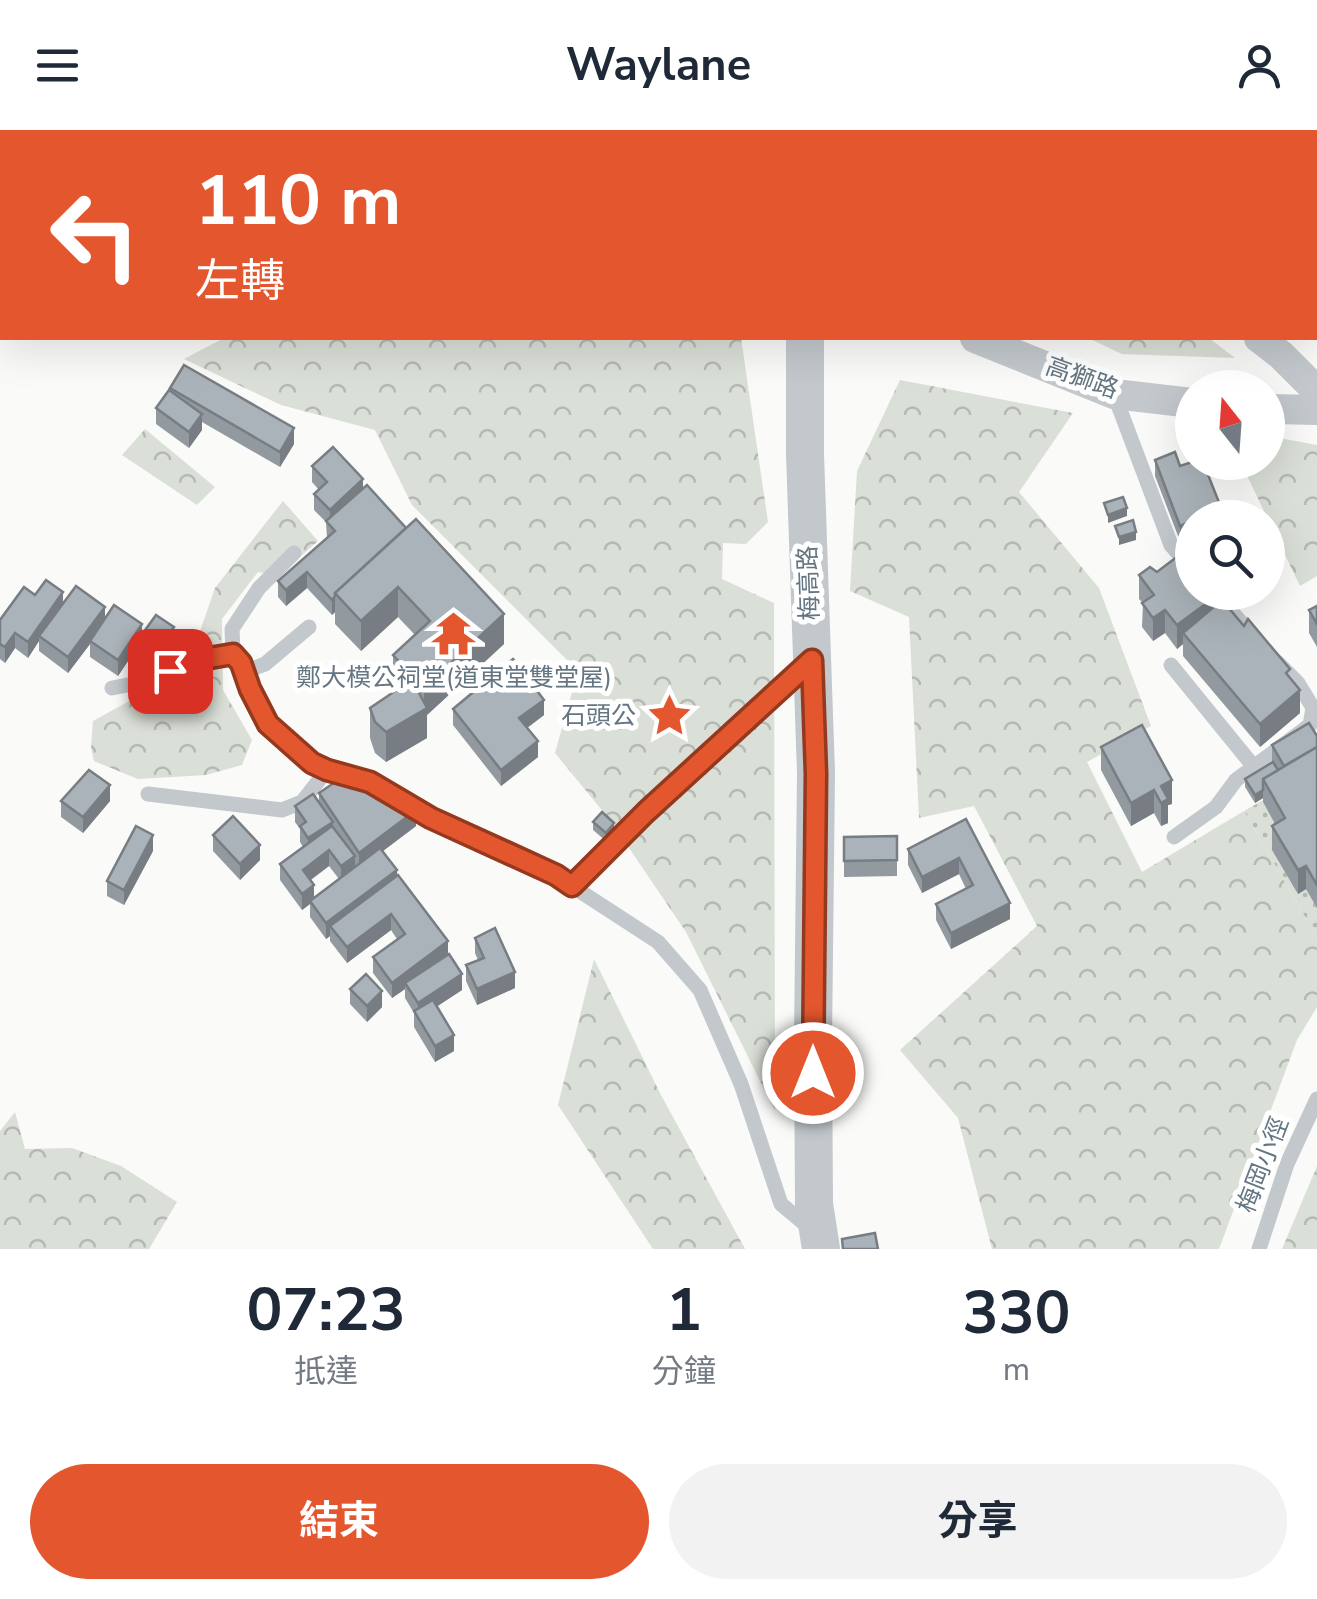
<!DOCTYPE html>
<html lang="zh-TW">
<head>
<meta charset="utf-8">
<style>
  :root { --surface:#fff; --page:#f2f2f3; --text:#1f2937; --muted:#747a83; --accent:#e4572e }
  body { margin:0; font-family:"Nunito Sans","Noto Sans TC",sans-serif; background:var(--page); color:var(--text); height:100vh; display:flex; flex-direction:column; font-size:38px; white-space:nowrap }
  * { box-sizing:border-box; margin:0 }
  p { font-size:32px; color:var(--muted) }
  .icon { flex:none; width:55px; height:55px; fill:none; stroke:currentColor; stroke-width:2; stroke-linecap:round; stroke-linejoin:round }
  .map { position:relative; height:1119px; overflow:hidden }
  .details { display:flex; flex-direction:column; background:var(--surface); flex:1 }
  .details>* { flex:none }
  .top-card { position:absolute; left:0px; top:0px; width:1318px; height:210px; box-shadow:0 10px 40px #0002; background:#e4572e; color:#fff; overflow:hidden }
  .needle { width:65px; rotate:343deg }
  .fabs { position:absolute; left:1175px; top:240px; display:grid; gap:20px }
  .fabs a { display:grid; place-items:center; width:110px; height:110px; border-radius:50%; background:var(--surface); box-shadow:0 10px 40px #0002; font-size:50px }
  .pin { position:absolute; display:grid; place-items:center; width:85px; height:85px; color:#fff; margin:-42px; border-radius:20px; box-shadow:0 5px 15px #0006 }
  .me { position:absolute; width:110px; margin:-55px; rotate:0deg; stroke-linejoin:round; filter:drop-shadow(0 0 8px #0008) }
  .turn { display:flex; align-items:center; gap:35px; height:210px; padding:0 30px; font-size:45px }
  .turn .icon { width:130px; height:130px; stroke-width:2.5 }
  .turn b { display:block; font-size:70px; line-height:85px }
  .eta { display:flex; justify-content:space-evenly; align-items:center; height:170px; text-align:center }
  .eta b { font-size:60px; font-weight:700; line-height:70px }
  .action { display:flex; gap:20px; margin-top:auto; padding:20px 30px }
  .action a { flex:1; height:115px; border-radius:60px; background:var(--accent); color:#fff; font-size:40px; font-weight:700; line-height:115px; text-align:center }
  .action a+a { background:var(--page); color:var(--text) }
  header { display:flex; justify-content:space-between; align-items:center; height:130px; padding:0 30px; background:var(--surface); font-size:45px; font-weight:700 }
  .map>svg:first-child { display:block }
  .green { fill:url(#green-dots) }
  .forest { fill:url(#forest-crowns) }
  .lines { fill:none; stroke-linecap:round; stroke-linejoin:round }
  .service { stroke:#c3c8cc; stroke-width:15 }
  .minor { stroke:#c3c8cc; stroke-width:30 }
  .tertiary { stroke:#c3c8cc; stroke-width:38 }
  .wall { fill:#929a9f; fill-rule:evenodd }
  .shaded-wall { fill:#777d82 }
  .building { fill:#aab3b9; stroke:#777d82; stroke-width:2.5 }
  .route-casing { stroke:#94391e; stroke-width:25 }
  .route { stroke:#e4572e; stroke-width:18 }
  .labels { text-anchor:middle; dominant-baseline:central; stroke-width:10; stroke-linejoin:round; paint-order:stroke }
  .street-label { font-size:25px; fill:#657683; stroke:#fff }
  .poi-label { font-size:25px; fill:#657683; stroke:#fff }
</style>
</head>
<body>
<header><svg class="icon" aria-label="menu" viewBox="0 0 24 24"><path d="M4 6h16M4 12h16M4 18h16"/></svg>Waylane<svg class="icon" aria-label="person" viewBox="0 0 24 24"><circle cx="12" cy="8" r="4"/><path d="M4 21q1-7 8-7t8 7"/></svg></header>
<div class="map">
<svg width="1317" height="1119" viewBox="0 0 1317 1119">
  <defs>
    <pattern id="green-dots" width="8" height="8" patternUnits="userSpaceOnUse" patternTransform="scale(2.5)"><rect width="8" height="8" fill="#dadfd7"/><path d="M2 2h.1M6 6h.1" fill="none" stroke="#b4b9b4" stroke-width="1.8" stroke-linecap="round"/></pattern>
    <pattern id="forest-crowns" width="20" height="18" patternUnits="userSpaceOnUse" patternTransform="scale(2.5)"><rect width="20" height="18" fill="#dadfd7"/><path d="M2 6a3 3 0 1 1 6 0M12 15a3 3 0 1 1 6 0" fill="none" stroke="#b4b9b4"/></pattern>
  </defs>
  <rect width="100%" height="100%" fill="#fafaf8"/>
  <!-- green -->
  <polygon class="green" points="1317,639 1317,808 1244,681"/>
  <!-- forest -->
  <g class="forest">
    <polygon points="224,208 741,208 768,392 746,414 723,413 722,449 774,473 775,981 686,802 610,690 555,623 578,541 412,375 375,300 281,275 184,229"/>
    <polygon points="1088,208 1209,208 1235,228 1122,224"/>
    <polygon points="900,250 1073,283 1019,362 1099,458 1151,596 1087,632 1142,742 1244,681 1317,808 1317,877 1297,910 1219,1119 992,1119 958,988 900,920 1037,796 974,676 919,688 909,487 850,461 857,341"/>
    <polygon points="145,299 215,357 197,375 122,325"/>
    <polygon points="1268,306 1317,315 1317,446 1300,456 1241,333 1268,332"/>
    <polygon points="283,371 318,411 279,446 258,442 222,489 223,560 252,610 242,635 206,645 138,649 94,631 91,618 93,591 162,553 198,507 215,458"/>
    <polygon points="594,829 661,965 745,1119 653,1119 558,975"/>
    <polygon points="15,982 25,1019 72,1018 121,1036 177,1072 149,1119 0,1119 0,1001"/>
    <polygon points="1317,1036 1317,1119 1282,1119"/>
  </g>
  <g class="lines">
    <!-- service -->
    <g class="service">
      <polyline points="1042,0 1043,2"/>
      <polyline points="1264,0 1265,2"/>
      <polyline points="1315,138 1317,144"/>
      <polyline points="1114,264 1171,415 1192,439"/>
      <polyline points="1214,462 1255,508"/>
      <polyline points="233,524 232,499 259,458 294,423"/>
      <polyline points="1171,535 1254,637"/>
      <polyline points="244,542 265,534 309,497"/>
      <polyline points="112,558 143,552 198,530 233,524 241,533 250,559 268,594 312,633 370,652 431,688 555,745 658,812 700,860 741,954 781,1074 812,1100"/>
      <polyline points="148,664 282,680 302,672 327,640"/>
      <polyline points="1174,707 1216,677 1236,650 1310,595 1313,578 1298,553 1277,532"/>
      <polyline points="572,756 646,682 806,536"/>
      <polyline points="1259,1119 1287,1034 1317,969"/>
    </g>
    <!-- minor -->
    <g class="minor">
      <polyline points="992,0 995,2"/>
      <polyline points="975,208 1114,264 1192,273"/>
      <polyline points="1259,208 1281,225 1317,261"/>
      <polyline points="1268,279 1317,280"/>
    </g>
    <!-- tertiary -->
    <g class="tertiary">
      <polyline points="718,0 719,2"/>
      <polyline points="805,208 805,324 816,643 813,910 814,1074 821,1119"/>
    </g>
  </g>
  <!-- wall -->
  <g class="wall">
    <polygon points="1084,0 1213,0 1213,2 1085,2"/>
    <polygon points="1282,0 1317,0 1317,89 1315,84 1315,2 1283,2"/>
    <polygon points="170,258 294,314 280,337 202,292 202,300 189,318 156,294 156,278 170,261"/>
    <polygon points="1155,330 1180,336 1222,388 1180,411 1155,346"/>
    <polygon points="312,336 363,358 504,514 427,585 427,608 386,632 375,623 370,608 370,578 397,560 393,555 393,525 415,505 398,487 361,521 335,494 335,482 332,485 307,458 286,476 278,467 278,451 327,408 326,392 314,380 314,364 319,360 312,352"/>
    <polygon points="1139,445 1215,476 1290,548 1300,583 1260,617 1183,526 1183,514 1177,519 1165,503 1153,511 1142,497 1143,473 1139,469"/>
    <polygon points="35,465 105,488 142,510 118,546 90,527 90,514 68,543 39,521 39,511 28,528 15,518 5,533 0,529 0,490"/>
    <polygon points="1317,476 1317,517 1309,503 1309,480"/>
    <polygon points="143,503 174,513 161,531 143,519"/>
    <polygon points="453,579 544,585 527,598 538,627 501,656 453,595"/>
    <polygon points="1317,606 1317,778 1306,759 1298,764 1272,720 1272,696 1275,694 1263,672 1263,668 1255,673 1245,657 1245,649 1272,632 1272,615"/>
    <polygon points="1101,617 1172,674 1168,675 1168,693 1161,696 1154,683 1131,696 1101,640"/>
    <path d="M 319,663 L 416,696 L 383,721 L 448,825 L 462,860 L 437,876 L 454,921 L 435,932 L 414,897 L 414,883 L 405,868 L 405,859 L 392,868 L 373,843 L 373,827 L 397,809 L 391,800 L 347,833 L 330,811 L 330,806 L 326,809 L 310,787 L 310,774 L 302,780 L 280,750 L 280,734 L 303,717 L 300,712 L 300,699 L 295,692 L 295,676 L 319,672 ZM 329,736 L 339,749 L 314,767 L 311,750 Z"/>
    <polygon points="61,671 110,671 83,703 61,687"/>
    <polygon points="966,689 1010,789 951,819 936,790 936,774 966,759 959,744 922,763 908,735 908,719"/>
    <polygon points="593,692 614,701 606,711 593,700"/>
    <polygon points="213,705 260,730 240,750 213,721"/>
    <polygon points="897,706 897,746 844,747 844,707"/>
    <polygon points="153,721 124,775 107,766 107,751"/>
    <polygon points="475,808 515,858 477,875 466,851 466,835 478,830 475,823"/>
    <polygon points="350,859 382,877 367,892 350,874"/>
  </g>
  <!-- shaded-wall -->
  <g class="shaded-wall">
    <polygon points="202,284 202,300 189,318 189,302"/>
    <polygon points="294,298 294,314 280,337 280,322"/>
    <polygon points="363,349 363,365 330,396 330,380"/>
    <polygon points="1127,378 1127,386 1108,393 1108,385"/>
    <polygon points="1222,380 1222,388 1202,388"/>
    <polygon points="1192,391 1192,407 1180,411 1180,396"/>
    <polygon points="1136,402 1136,410 1119,415 1119,407"/>
    <polygon points="307,442 307,458 286,476 286,460"/>
    <polygon points="398,457 398,487 361,521 361,491"/>
    <polygon points="63,462 63,478 39,506 39,511 28,528 28,512"/>
    <polygon points="335,466 335,482 332,485 332,470"/>
    <polygon points="1215,467 1215,490 1183,503 1183,514 1177,519 1177,495"/>
    <polygon points="105,477 105,493 90,511 90,514 68,543 68,527"/>
    <polygon points="1165,480 1165,503 1153,511 1153,488"/>
    <polygon points="504,484 504,514 427,585 427,608 386,632 386,602 424,580 424,558"/>
    <polygon points="142,494 142,510 118,546 118,530"/>
    <polygon points="174,497 174,513 161,531 161,516"/>
    <polygon points="15,503 15,518 5,533 5,517"/>
    <polygon points="1300,560 1300,583 1260,617 1260,594"/>
    <polygon points="544,570 544,585 519,604 519,588"/>
    <polygon points="538,611 538,627 501,656 501,640"/>
    <polygon points="1172,650 1172,674 1168,675 1168,693 1161,696 1161,656"/>
    <polygon points="110,655 110,671 83,703 83,687"/>
    <polygon points="1154,660 1154,683 1131,696 1131,673"/>
    <polygon points="1263,660 1263,668 1255,673 1255,665"/>
    <polygon points="416,680 416,696 359,739 359,723"/>
    <polygon points="333,692 333,708 308,724 308,708"/>
    <polygon points="614,693 614,701 606,711 606,703"/>
    <polygon points="153,705 153,721 124,775 124,760"/>
    <polygon points="260,715 260,730 240,750 240,734"/>
    <polygon points="329,720 329,736 303,755 303,740"/>
    <polygon points="355,726 355,742 341,752 341,736"/>
    <polygon points="959,728 959,744 922,763 922,747"/>
    <polygon points="1306,736 1306,759 1298,764 1298,740"/>
    <polygon points="397,740 397,756 330,796 330,806 326,809 326,793"/>
    <polygon points="314,755 314,771 310,771 310,774 302,780 302,764"/>
    <polygon points="1010,773 1010,789 951,819 951,803"/>
    <polygon points="391,784 391,800 347,833 347,817"/>
    <polygon points="448,811 448,827 405,853 405,859 392,868 392,853"/>
    <polygon points="515,842 515,858 477,875 477,859"/>
    <polygon points="462,844 462,860 418,889 418,873"/>
    <polygon points="382,861 382,877 367,892 367,876"/>
    <polygon points="454,905 454,921 435,932 435,916"/>
  </g>
  <!-- building -->
  <g class="building">
    <rect x="1090" y="0" width="62" height="2"/>
    <polygon points="1192,0 1212,0 1199,2 1192,2"/>
    <polygon points="1292,0 1317,0 1317,66 1315,61 1315,2 1292,2"/>
    <polygon points="184,235 294,298 280,322 170,258"/>
    <polygon points="169,260 202,284 189,302 156,278"/>
    <polygon points="333,317 363,349 330,380 314,364 327,352 312,336"/>
    <polygon points="1175,322 1180,336 1192,332 1203,332 1222,380 1202,388 1192,388 1192,391 1180,396 1155,330"/>
    <polygon points="367,355 406,398 335,463 335,466 332,470 307,442 286,460 278,451 335,401 326,391"/>
    <polygon points="1123,367 1127,378 1108,385 1104,373"/>
    <polygon points="416,389 504,484 424,558 393,525 430,491 398,457 361,491 335,463"/>
    <polygon points="1133,390 1136,402 1119,407 1115,396"/>
    <polygon points="1182,423 1192,437 1192,462 1212,462 1215,467 1177,495 1165,480 1153,488 1142,473 1154,465 1139,445 1150,437 1157,442"/>
    <polygon points="46,450 63,462 28,512 15,503 5,517 0,514 0,490 24,457 35,465"/>
    <polygon points="76,456 105,477 68,527 39,506"/>
    <polygon points="1222,470 1244,496 1248,489 1290,539 1286,543 1300,560 1260,594 1183,503"/>
    <polygon points="114,475 142,494 118,530 90,511"/>
    <polygon points="1317,476 1317,494 1309,480"/>
    <polygon points="156,485 174,497 161,516 143,503"/>
    <polygon points="513,529 544,570 519,588 538,611 501,640 453,579"/>
    <polygon points="407,553 418,561 427,578 386,602 375,592 370,578"/>
    <polygon points="1309,593 1317,606 1317,617 1284,636 1272,615"/>
    <polygon points="1142,595 1172,650 1161,656 1168,669 1161,673 1154,660 1131,673 1101,617"/>
    <polygon points="1317,617 1317,755 1306,736 1298,740 1272,696 1285,688 1263,649"/>
    <polygon points="1273,632 1278,640 1263,649 1263,660 1255,665 1245,649"/>
    <polygon points="89,640 110,655 83,687 61,671"/>
    <polygon points="347,644 416,680 359,723 319,663"/>
    <polygon points="313,664 333,692 308,708 300,696 306,692 295,676"/>
    <polygon points="602,682 614,693 606,703 593,692"/>
    <polygon points="233,686 260,715 240,734 213,705"/>
    <polygon points="966,689 1010,773 951,803 936,774 973,755 959,728 922,747 908,719"/>
    <polygon points="136,696 153,705 124,760 107,751"/>
    <polygon points="332,696 355,726 341,736 329,720 303,740 314,755 302,764 280,734"/>
    <polygon points="897,706 897,730 844,731 844,707"/>
    <polygon points="380,718 397,740 326,793 310,771"/>
    <polygon points="398,745 448,811 392,853 373,827 405,804 391,784 347,817 330,796"/>
    <polygon points="495,798 515,842 477,859 466,835 484,828 475,808"/>
    <polygon points="449,824 462,844 418,873 405,853"/>
    <polygon points="366,844 382,861 367,876 350,859"/>
    <polygon points="433,870 454,905 435,916 414,881"/>
    <polygon points="875,1103 878,1119 843,1119 842,1109"/>
  </g>
  <g class="lines">
    <defs>
      <polyline id="route" points="170,541 198,530 233,524 241,533 250,559 268,594 312,633 327,640 370,652 431,688 556,745 572,756 646,682 812,530 816,644 813,943"/>
    </defs>
    <!-- route casing -->
    <use href="#route" class="route-casing"/>
    <!-- route -->
    <use href="#route" class="route"/>
  </g>
  <!-- icons -->
  <defs>
    <symbol id="temple-bare" viewBox="-9 -9 18 18"><path d="M0-6L5-2H3V0L6.5 2.5H4V6H1.5V3h-3V6H-4V2.5H-6.5L-3 0V-2H-5Z" fill="#e4572e" stroke="#fff" stroke-width="2.5" paint-order="stroke"/></symbol>
    <symbol id="sight-bare" viewBox="-9 -9 18 18"><path d="M0-6L1.8-2.2L6-1.7L2.9 1.2L3.7 5.4L0 3.3L-3.7 5.4L-2.9 1.2L-6-1.7L-1.8-2.2Z" fill="#e4572e" stroke="#fff" stroke-width="2.5" paint-order="stroke"/></symbol>
  </defs>
  <g fill-rule="evenodd">
    <use href="#temple-bare" x="422" y="472" width="63" height="63"/>
    <use href="#sight-bare" x="638" y="554" width="63" height="63"/>
  </g>
  <g class="labels">
    <!-- street labels -->
    <g class="street-label">
      <text transform="translate(1082 248) rotate(20)">高獅路</text>
      <text transform="translate(809 453) rotate(-92)">梅高路</text>
      <text transform="translate(1263 1035) rotate(-69)">梅岡小徑</text>
    </g>
    <!-- poi labels -->
    <g class="poi-label">
      <text x="454" y="548">鄭大模公祠堂(道東堂雙堂屋)</text>
      <text x="636" y="586" text-anchor="end">石頭公</text>
    </g>
  </g>
</svg>
<div class="fabs">
<a><svg class="needle" viewBox="-14 -14 28 28"><path d="M0-13l5 13h-10z" fill="#e53935"/><path d="M0 13l5-13h-10z" fill="#747a83"/></svg></a>
<a><svg class="icon" aria-label="search" viewBox="0 0 24 24"><circle cx="10" cy="10" r="6"/><path d="M15 15l6 6"/></svg></a>
</div>
<div class="pin" style="left:170px;top:541px;background:#d93025"><svg class="icon" aria-label="arrive" viewBox="0 0 24 24"><path d="M6 21V4h12l-3 4 3 4H6"/></svg></div>
<svg class="me" style="left:813px;top:943px" viewBox="-20 -20 40 40"><circle r="17" fill="#e4572e" stroke="#fff" stroke-width="3"/><path d="M0-11L8 9 0 5-8 9z" fill="#fff"/></svg>
<div class="top-card">
<div class="turn"><svg class="icon" aria-label="left" viewBox="0 0 24 24"><path d="M17 20v-9H6M10 6l-5 5 5 5"/></svg><div><b>110 m</b>左轉</div></div>
</div>
</div>
<section class="details">
<div class="eta">
<div><b>07:23</b><p>抵達</p></div>
<div><b>1</b><p>分鐘</p></div>
<div><b>330</b><p>m</p></div>
</div>
<div class="action"><a>結束</a><a>分享</a></div>
</section>
</body>
</html>
